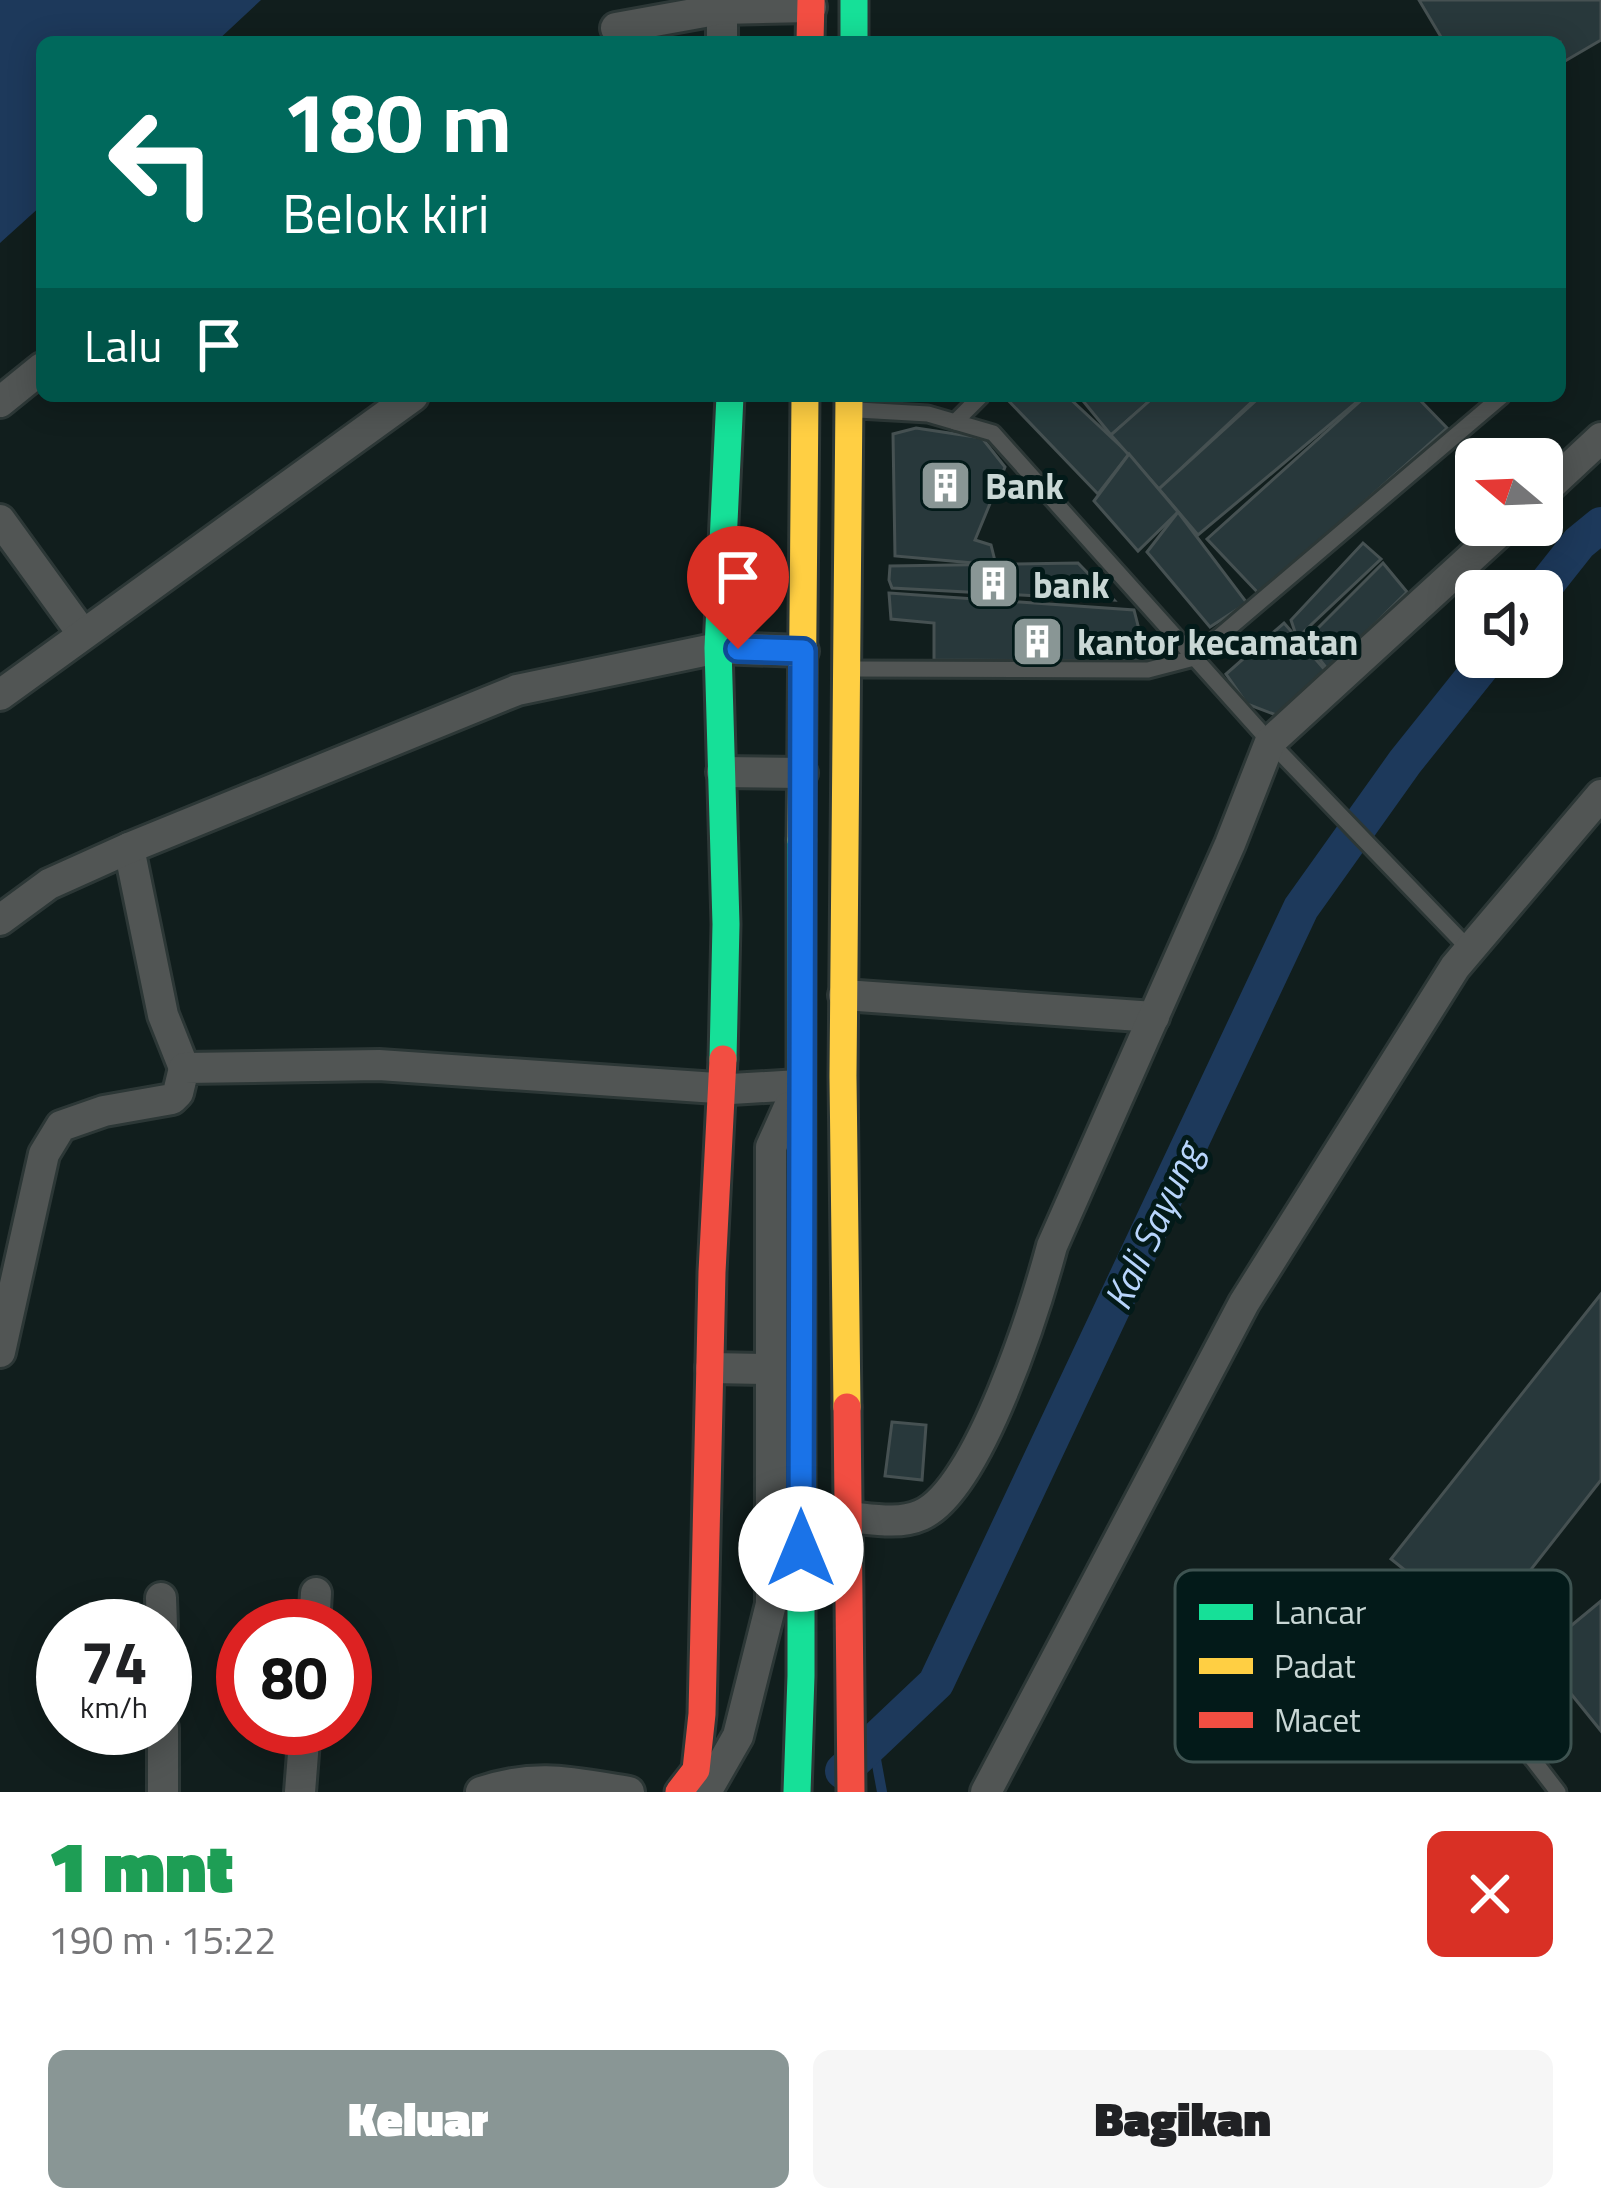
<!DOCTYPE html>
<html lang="id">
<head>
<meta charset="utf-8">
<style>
  :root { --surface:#fff; --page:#f6f6f6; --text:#202124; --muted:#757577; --accent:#899695 }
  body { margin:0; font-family:"Titillium Web",sans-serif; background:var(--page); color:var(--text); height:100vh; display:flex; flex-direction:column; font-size:45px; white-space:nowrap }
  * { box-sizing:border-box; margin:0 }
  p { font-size:39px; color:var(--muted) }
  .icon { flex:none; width:66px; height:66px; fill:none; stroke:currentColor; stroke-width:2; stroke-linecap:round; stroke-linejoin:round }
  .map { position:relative; height:1792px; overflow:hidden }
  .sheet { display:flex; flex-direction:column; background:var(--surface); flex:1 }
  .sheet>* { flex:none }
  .top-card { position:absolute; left:36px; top:36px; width:1530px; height:366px; border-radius:18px; box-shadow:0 6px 30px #0003; background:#00695c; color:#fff; overflow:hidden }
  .needle { width:78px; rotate:289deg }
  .tools { position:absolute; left:1455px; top:438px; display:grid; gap:24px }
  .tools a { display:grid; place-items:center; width:108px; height:108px; border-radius:18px; background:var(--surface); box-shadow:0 6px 30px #0003; font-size:60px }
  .speed { position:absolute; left:36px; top:1599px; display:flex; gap:24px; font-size:60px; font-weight:700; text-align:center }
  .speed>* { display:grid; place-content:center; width:156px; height:156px; border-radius:50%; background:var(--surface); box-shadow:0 6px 30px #0003; line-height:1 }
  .speed small { font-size:30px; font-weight:400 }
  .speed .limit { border:18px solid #d22; background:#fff; color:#111 }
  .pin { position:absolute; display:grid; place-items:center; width:102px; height:102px; color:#fff; margin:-123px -51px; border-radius:50% 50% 50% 0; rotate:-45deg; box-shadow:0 0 12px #0007 }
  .pin .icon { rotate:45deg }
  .me { position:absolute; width:132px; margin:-66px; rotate:0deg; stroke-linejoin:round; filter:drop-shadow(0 0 9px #0008) }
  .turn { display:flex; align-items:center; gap:42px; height:252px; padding:0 48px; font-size:54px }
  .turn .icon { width:156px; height:156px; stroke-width:2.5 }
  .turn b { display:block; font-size:84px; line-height:102px }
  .then { display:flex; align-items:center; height:114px; padding:0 48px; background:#0003; gap:24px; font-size:45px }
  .round { display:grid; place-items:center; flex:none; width:126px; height:126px; border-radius:18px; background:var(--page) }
  .headline { display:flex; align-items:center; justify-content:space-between; height:204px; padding:0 48px }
  h1 { font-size:72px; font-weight:800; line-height:90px; color:#1e9e55 }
  .button { display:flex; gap:24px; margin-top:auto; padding:24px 48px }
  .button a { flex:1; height:138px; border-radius:18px; background:var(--accent); color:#fff; font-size:48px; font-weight:800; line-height:138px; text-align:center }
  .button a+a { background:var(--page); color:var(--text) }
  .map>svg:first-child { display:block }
  .water { fill:#1d395b }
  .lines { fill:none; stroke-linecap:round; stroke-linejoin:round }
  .stream { stroke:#1d395b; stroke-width:10 }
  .canal { stroke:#1d395b; stroke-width:36 }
  .building { fill:#28383b; stroke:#465152; stroke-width:3 }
  .lane-casing { stroke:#2c3736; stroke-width:21 }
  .street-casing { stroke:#2c3736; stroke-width:36 }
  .fast-casing { stroke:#2c3736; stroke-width:33 }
  .slow-casing { stroke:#2c3736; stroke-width:33 }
  .jam-casing { stroke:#2c3736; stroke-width:33 }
  .lane { stroke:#515554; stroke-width:15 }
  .street { stroke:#515554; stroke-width:30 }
  .fast { stroke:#16e098; stroke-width:27 }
  .slow { stroke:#ffcf43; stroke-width:27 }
  .jam { stroke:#f24e42; stroke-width:27 }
  .route-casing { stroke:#114b97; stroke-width:30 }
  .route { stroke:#1a73e8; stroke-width:21 }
  .labels { text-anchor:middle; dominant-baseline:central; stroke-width:10; stroke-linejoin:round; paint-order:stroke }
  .poi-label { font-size:36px; font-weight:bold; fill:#c9d7d5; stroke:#031a19; text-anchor:start }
  .water-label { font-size:39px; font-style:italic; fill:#b8d5fc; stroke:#031a19 }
  .key { fill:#031a19; stroke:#3e5351; stroke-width:3 }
  .key-label { font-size:33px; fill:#c9d7d5 }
</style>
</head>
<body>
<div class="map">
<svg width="1601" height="1792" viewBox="0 0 1601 1792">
  <rect width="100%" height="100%" fill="#111e1d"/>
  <!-- water -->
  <polygon class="water" points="0,0 261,0 216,42 42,42 42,205 0,243"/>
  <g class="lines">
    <!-- stream -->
    <polyline class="stream" points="875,1754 882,1792"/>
    <!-- canal -->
    <g class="canal">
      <polyline points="1541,591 1579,543 1601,525"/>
      <polyline points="843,1771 936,1683 1301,908 1405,762 1489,657"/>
    </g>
  </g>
  <!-- building -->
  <g class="building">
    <polygon points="1419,0 1601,0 1601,40 1560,64 1560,42 1444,42"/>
    <polygon points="1004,396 1067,396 1129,454 1098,494"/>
    <polygon points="1079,396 1155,396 1111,435"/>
    <polygon points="1155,396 1258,396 1159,489 1111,435"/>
    <polygon points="1261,396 1364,396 1198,535 1159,489"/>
    <polygon points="1366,396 1416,396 1447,428 1260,595 1207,539"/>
    <polygon points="916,428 982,438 1005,467 975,540 991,545 996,565 895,556 893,434"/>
    <polygon points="1129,454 1178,512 1138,551 1094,501"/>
    <polygon points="1178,512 1247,603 1210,627 1147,552"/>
    <polygon points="1363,543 1381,559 1297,638 1291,620"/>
    <polygon points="1078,563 1114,600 892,588 889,580 890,566"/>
    <polygon points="1383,563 1407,592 1328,670 1305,641"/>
    <polygon points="889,593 1134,610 1147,661 934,660 934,623 891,619"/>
    <polygon points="1284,623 1325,670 1276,715 1247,704 1226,674"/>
    <polygon points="1601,1294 1601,1480 1482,1632 1391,1559"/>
    <polygon points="892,1422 926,1425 922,1480 885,1476"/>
    <polygon points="1601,1601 1601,1731 1538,1653"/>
  </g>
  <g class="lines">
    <defs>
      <g id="lane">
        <polyline points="858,410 928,414 993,433 1270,742 1470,950"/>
        <polyline points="955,422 981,396"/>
        <polyline points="853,669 1148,670 1194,658 1502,396"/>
        <polyline points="1484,1696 1558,1792"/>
      </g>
      <g id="street">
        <polyline points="722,0 722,42"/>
        <polyline points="616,28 721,9 811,7"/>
        <polyline points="0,402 42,368"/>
        <polyline points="1542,493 1601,438"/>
        <polyline points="0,520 82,633"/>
        <polyline points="0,695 413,396"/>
        <polyline points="722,772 802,773"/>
        <polyline points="129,848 163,1015 184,1068"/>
        <polyline points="0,920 49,884 129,848 517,690 718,648 803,651"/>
        <polyline points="844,995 1154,1017"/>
        <polyline points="0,1352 44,1154 61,1126 104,1111 172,1099 178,1093 184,1068 379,1065 731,1089 799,1085"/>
        <polyline points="711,1368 769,1369"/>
        <path d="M 848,1517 C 871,1519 899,1525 921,1515 C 979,1490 1036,1306 1052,1246 L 1230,844 L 1270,742 L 1507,525"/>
        <polyline points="161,1598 162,1626"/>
        <polyline points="314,1626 316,1593"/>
        <polyline points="163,1728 163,1792"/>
        <polyline points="300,1792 305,1728"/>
        <path d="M 481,1792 C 537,1773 573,1783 629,1792"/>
        <polyline points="706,1792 738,1736 771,1604 771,1147 789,1107"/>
        <polyline points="986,1792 1244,1303 1455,967 1601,795"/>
      </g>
      <g id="fast">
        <polyline points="854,0 854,42"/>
        <polyline points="723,1059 726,924 718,648 730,396"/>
        <polyline points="797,1792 801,1676 801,840"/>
      </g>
      <g id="slow">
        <polyline points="801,840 805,396"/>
        <polyline points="847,1407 843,1076 849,396"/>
      </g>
      <g id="jam">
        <polyline points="810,42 811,0"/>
        <polyline points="847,1407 851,1792"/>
        <polyline points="679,1792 696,1770 702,1714 712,1272 723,1059"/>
      </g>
    </defs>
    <!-- lane casing -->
    <use href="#lane" class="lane-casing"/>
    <!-- street casing -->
    <use href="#street" class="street-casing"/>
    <!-- fast casing -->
    <use href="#fast" class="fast-casing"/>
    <!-- slow casing -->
    <use href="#slow" class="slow-casing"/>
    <!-- jam casing -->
    <use href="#jam" class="jam-casing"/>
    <!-- lane -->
    <use href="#lane" class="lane"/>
    <!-- street -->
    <use href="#street" class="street"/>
    <!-- fast -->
    <use href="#fast" class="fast"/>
    <!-- slow -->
    <use href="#slow" class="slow"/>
    <!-- jam -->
    <use href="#jam" class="jam"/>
  </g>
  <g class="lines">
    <defs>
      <polyline id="route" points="738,649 803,651 801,1549"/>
    </defs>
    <!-- route casing -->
    <use href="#route" class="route-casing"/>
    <!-- route -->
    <use href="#route" class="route"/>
  </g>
  <!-- icons -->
  <defs>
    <symbol id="building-square" viewBox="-11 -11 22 22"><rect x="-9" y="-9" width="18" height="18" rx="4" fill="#899695" stroke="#031a19"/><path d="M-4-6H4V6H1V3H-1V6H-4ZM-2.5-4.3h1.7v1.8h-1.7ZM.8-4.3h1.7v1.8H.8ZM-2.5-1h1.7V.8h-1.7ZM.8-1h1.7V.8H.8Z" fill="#fff"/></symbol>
  </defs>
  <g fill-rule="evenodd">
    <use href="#building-square" x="916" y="456" width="59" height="59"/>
    <use href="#building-square" x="964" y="554" width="59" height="59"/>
    <use href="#building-square" x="1008" y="612" width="59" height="59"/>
  </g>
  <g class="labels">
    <!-- poi labels -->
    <g class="poi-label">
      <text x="985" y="485">Bank</text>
      <text x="1033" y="584">bank</text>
      <text x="1077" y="641">kantor kecamatan</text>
    </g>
    <!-- water labels -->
    <g class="water-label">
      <text transform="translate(1152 1226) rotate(-65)">Kali Sayung</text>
    </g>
  </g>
  <!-- legend -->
  <rect x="1175" y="1570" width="396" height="192" rx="18" class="key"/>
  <rect x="1199" y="1604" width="54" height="16" fill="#16e098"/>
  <rect x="1199" y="1658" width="54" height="16" fill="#ffcf43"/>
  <rect x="1199" y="1712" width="54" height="16" fill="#f24e42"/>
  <g class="key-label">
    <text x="1274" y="1624">Lancar</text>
    <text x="1274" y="1678">Padat</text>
    <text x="1274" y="1732">Macet</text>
  </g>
</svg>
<div class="tools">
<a><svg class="needle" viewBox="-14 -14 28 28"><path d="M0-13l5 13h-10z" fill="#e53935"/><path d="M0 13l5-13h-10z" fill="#757577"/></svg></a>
<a><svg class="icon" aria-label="sound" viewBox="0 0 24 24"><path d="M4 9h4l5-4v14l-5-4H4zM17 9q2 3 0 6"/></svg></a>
</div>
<div class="speed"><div>74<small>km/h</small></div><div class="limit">80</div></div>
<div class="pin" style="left:738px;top:649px;background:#d93025"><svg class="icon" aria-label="arrive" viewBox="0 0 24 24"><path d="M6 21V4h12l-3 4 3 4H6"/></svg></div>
<svg class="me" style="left:801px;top:1549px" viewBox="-20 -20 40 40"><circle r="19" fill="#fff"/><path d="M0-13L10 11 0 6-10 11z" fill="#1a73e8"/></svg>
<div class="top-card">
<div class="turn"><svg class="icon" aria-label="left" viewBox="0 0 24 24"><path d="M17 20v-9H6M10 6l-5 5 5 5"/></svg><div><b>180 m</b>Belok kiri</div></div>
<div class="then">Lalu<svg class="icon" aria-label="arrive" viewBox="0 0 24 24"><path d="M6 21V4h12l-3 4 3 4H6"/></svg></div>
</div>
</div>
<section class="sheet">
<div class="headline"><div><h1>1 mnt</h1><p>190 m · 15:22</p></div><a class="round" style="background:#d93025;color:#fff"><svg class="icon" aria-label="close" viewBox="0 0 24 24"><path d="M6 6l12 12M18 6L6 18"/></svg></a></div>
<div class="button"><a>Keluar</a><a>Bagikan</a></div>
</section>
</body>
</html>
